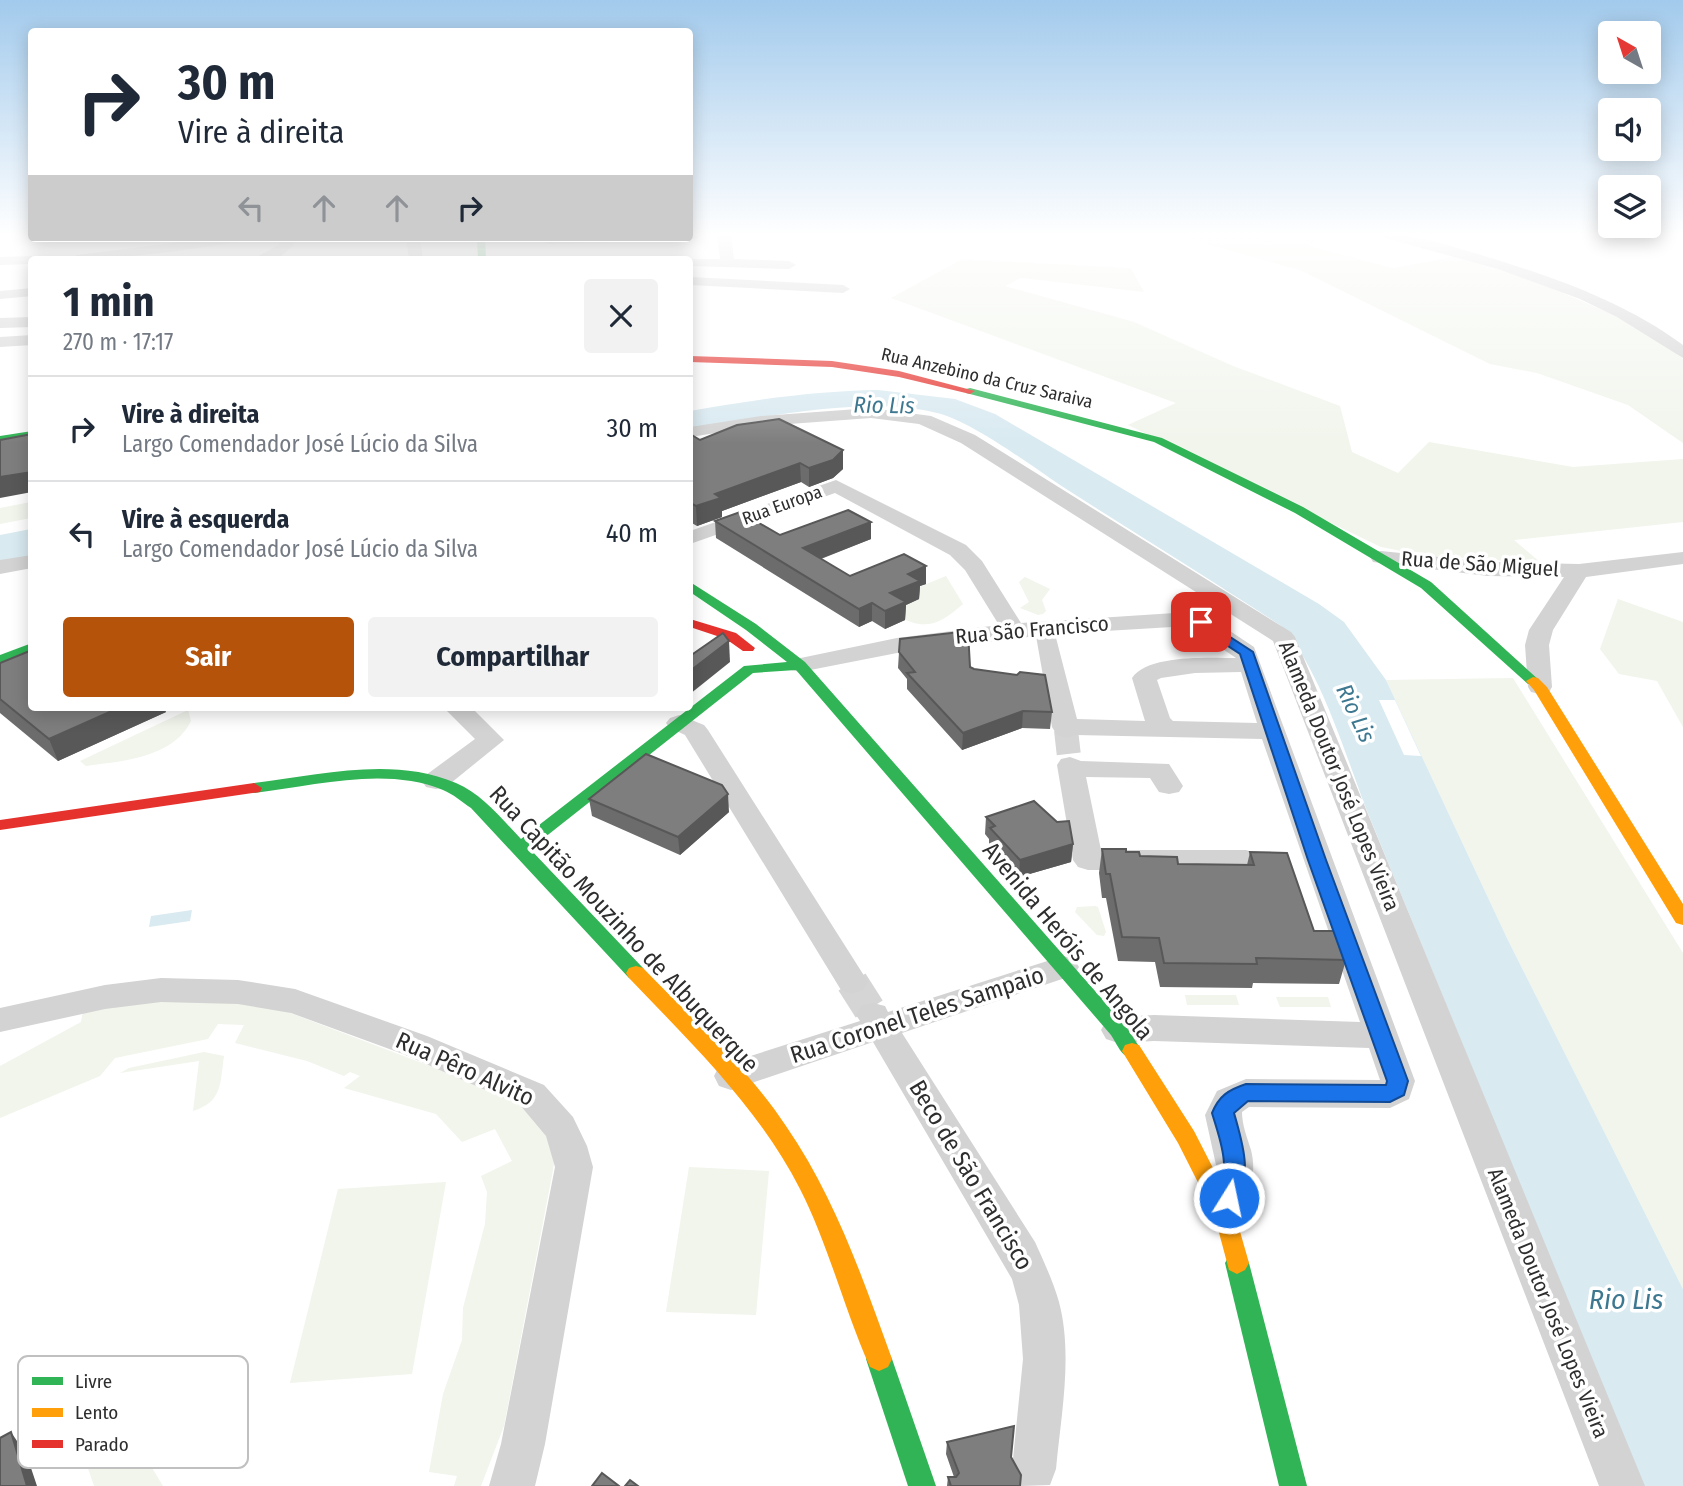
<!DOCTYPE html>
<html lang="pt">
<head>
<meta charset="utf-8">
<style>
  :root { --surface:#fff; --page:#f2f2f3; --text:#1f2937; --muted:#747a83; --line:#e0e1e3; --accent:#b45309 }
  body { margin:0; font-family:"Fira Sans Condensed",sans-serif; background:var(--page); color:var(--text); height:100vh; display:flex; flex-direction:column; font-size:26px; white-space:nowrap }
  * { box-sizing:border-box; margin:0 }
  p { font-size:23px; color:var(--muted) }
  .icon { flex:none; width:38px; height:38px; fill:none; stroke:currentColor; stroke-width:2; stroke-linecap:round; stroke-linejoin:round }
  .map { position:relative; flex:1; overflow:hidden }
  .details { position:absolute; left:28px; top:256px; width:665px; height:455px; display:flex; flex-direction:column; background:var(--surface); border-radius:7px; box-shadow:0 4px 18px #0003 }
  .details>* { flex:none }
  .banner { position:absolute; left:28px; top:28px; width:665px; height:214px; border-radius:7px; box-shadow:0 4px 18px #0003; background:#fff; color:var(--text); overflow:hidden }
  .needle { width:46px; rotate:321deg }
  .tools { position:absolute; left:1598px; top:21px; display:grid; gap:14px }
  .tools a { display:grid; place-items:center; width:63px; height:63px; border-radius:7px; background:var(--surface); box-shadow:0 4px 18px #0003; font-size:35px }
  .pin { position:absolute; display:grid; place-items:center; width:60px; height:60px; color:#fff; margin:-30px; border-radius:14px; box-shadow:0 4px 10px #0006 }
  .me { position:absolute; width:77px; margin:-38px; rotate:10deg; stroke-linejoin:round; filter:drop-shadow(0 0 5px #0008) }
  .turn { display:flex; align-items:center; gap:24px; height:147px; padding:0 35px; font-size:32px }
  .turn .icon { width:91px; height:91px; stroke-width:2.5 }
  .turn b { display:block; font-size:49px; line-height:60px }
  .lanes { display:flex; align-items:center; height:66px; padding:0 35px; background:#0003; justify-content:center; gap:35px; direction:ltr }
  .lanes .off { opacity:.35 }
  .round { display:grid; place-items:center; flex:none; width:74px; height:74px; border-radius:7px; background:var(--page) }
  .headline { display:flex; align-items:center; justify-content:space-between; height:119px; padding:0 35px }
  h1 { font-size:42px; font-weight:700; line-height:52px }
  .primary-button { display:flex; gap:14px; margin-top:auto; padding:14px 35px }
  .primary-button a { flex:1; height:80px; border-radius:7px; background:var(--accent); color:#fff; font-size:28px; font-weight:700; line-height:80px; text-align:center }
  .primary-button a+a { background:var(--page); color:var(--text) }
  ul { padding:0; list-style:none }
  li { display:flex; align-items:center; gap:21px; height:105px; padding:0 35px; border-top:2px solid var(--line) }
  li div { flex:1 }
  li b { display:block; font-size:26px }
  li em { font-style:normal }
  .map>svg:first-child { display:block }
  .green { fill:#f1f5ec }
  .water { fill:#d9eaf1 }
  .pier { fill:#fff }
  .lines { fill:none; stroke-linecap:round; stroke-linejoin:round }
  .street-tunnel-far1 { stroke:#d5d5d5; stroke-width:24; stroke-dasharray:24 12; stroke-linecap:butt }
  .street-tunnel { stroke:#d5d5d5; stroke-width:32; stroke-dasharray:32 16; stroke-linecap:butt }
  .street { fill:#d3d3d3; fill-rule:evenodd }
  .fast { fill:#30b455; fill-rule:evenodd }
  .slow { fill:#ff9f0a; fill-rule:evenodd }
  .jam { fill:#e5322d; fill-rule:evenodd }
  .wall { fill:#6c6c6c }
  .shaded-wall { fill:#585858 }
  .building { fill:#7e7e7e; stroke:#585858; stroke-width:2 }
  .route { fill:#1a73e8; stroke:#114b97; stroke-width:2 }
  .labels { text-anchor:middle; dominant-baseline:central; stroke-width:7; stroke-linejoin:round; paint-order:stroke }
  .far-street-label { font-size:18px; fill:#2e2e2e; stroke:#fff }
  .street-label { font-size:21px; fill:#2e2e2e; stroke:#fff }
  .water-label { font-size:23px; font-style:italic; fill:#3d7890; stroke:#fff }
  .near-street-label { font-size:24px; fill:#2e2e2e; stroke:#fff }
  .near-water-label { font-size:28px; font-style:italic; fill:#3d7890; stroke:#fff }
  .key { fill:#fff; stroke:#c0c0c0; stroke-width:2 }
  .key-label { font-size:19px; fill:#2e2e2e }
</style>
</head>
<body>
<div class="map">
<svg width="1683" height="1486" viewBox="0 0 1683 1486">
  <rect width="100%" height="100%" fill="#fff"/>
  <!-- green -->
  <g class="green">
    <polygon points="1175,235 1321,235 1310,246 1393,268 1459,256 1523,276 1621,318 1667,346 1683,359 1683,443 1628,405 1537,373 1490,364 1302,271"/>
    <polygon points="962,259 1131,268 1144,292 1021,278 1005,286 1134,322 1233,366 1340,406 1352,452 1398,473 1429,442 1573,467 1683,459 1683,522 1514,540 1541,563 1427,556 1381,547 1128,425 1176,403 891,298"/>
    <polygon points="31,502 31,518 0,524 0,508"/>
    <path d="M 946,576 L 963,604 C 939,625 924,632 895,614 L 907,609 L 903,606 L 907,592 Z"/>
    <polygon points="1025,577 1050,589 1042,600 1046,611 1043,614 1038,615 1020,608 1029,602 1019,582"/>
    <polygon points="1618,599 1683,622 1683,727 1657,681 1619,674 1600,649"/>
    <polygon points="1513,678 1683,953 1683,1289 1506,936 1386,680"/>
    <path d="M 188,710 L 191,721 C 173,758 122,761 86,766 L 80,761 Z"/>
    <polygon points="1095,906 1098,907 1106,932 1104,936 1097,935 1075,912 1077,907"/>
    <polygon points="1185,995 1236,995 1239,1005 1187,1005"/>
    <polygon points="1276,997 1328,997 1331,1007 1280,1007"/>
    <polygon points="188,998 272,1006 480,1085 535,1113 556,1149 553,1170 504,1426 481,1486 454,1486 457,1476 429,1472 443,1394 462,1340 463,1308 485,1224 487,1192 481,1176 512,1161 495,1129 462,1142 436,1114 344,1088 360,1076 350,1072 344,1076 307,1061 235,1043 244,1025 218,1024 208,1039 115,1058 100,1076 0,1118 0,1066 81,1022 83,1011"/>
    <path d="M 204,1052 L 224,1056 C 220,1082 223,1102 193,1111 L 199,1061 L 120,1073 L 129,1068 Z"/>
    <polygon points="689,1167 769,1171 756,1315 666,1312"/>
    <polygon points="446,1182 412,1374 290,1383 338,1189"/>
    <path d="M 112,1414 L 119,1414 L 163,1486 L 94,1486 L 79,1442 C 89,1428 96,1420 112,1414 Z"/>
  </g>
  <!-- water -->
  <g class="water">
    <path d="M 878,390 L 955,399 L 995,414 L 1319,604 L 1344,622 L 1386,680 L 1506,936 L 1683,1289 L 1683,1486 L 1643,1486 L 1365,806 C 1346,755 1317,662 1280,625 C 1207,577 1133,532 1060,485 C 1029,464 971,421 937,413 C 863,395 764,418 690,429 L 690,411 C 752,400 814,391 878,390 Z"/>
    <polygon points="31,529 31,558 0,564 0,535"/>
    <polygon points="192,910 190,921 149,927 151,916"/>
  </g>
  <!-- pier -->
  <polygon class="pier" points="1379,700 1395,700 1421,756 1404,755"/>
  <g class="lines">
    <!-- street-tunnel-far1 -->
    <polyline class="street-tunnel-far1" points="1066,730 1070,765"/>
    <!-- street-tunnel -->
    <polyline class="street-tunnel" points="852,982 873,1015"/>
    <!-- street -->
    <g class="street">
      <polygon points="690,235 703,235 696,239 686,238 690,238"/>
      <polygon points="717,235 731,235 734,259 789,261 796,265 789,269 690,266 690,259 685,259 720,259"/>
      <path d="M 1383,235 C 1415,234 1447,245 1478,254 C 1550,276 1622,300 1683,345 L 1683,358 L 1617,317 L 1580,299 L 1498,269 L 1385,238 Z"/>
      <path d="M 213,238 L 244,238 L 237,242 C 181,251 126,259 70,259 L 77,255 Z"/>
      <polygon points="277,238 291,238 294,245 280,257 253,259 280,244"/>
      <polygon points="406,238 420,238 423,259 409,259"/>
      <polygon points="545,238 618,238 611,242 550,244 545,243"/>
      <polygon points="32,256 38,259 32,259 32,264 0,265 0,257"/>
      <polygon points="690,277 843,285 850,289 843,293 690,285"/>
      <polygon points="32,288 32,296 0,299 0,291"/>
      <polygon points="32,317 32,327 0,328 0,318"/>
      <polygon points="32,335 32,345 0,347 0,337"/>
      <polygon points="871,408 931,416 975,435 1291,632 1295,637 1645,1486 1599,1486 1273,641 961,443 919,424 871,418 761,426 690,437 690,427 761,416"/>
      <path d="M 836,480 L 966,545 L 982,561 L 1021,623 L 1190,612 L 1209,617 L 1254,647 L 1415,1081 L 1409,1099 L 1390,1108 L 1249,1107 L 1242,1112 C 1242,1125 1247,1137 1251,1150 C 1257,1173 1250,1199 1240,1221 L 1226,1225 L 1212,1221 L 1207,1209 L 1216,1165 L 1205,1115 L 1217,1091 L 1246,1079 L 1380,1080 L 1369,1048 L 1154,1041 L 1118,1043 L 1106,1039 L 1101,1030 L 1106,1021 L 1118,1017 L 1154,1015 L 1360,1022 L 1262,739 L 1076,735 L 1066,738 L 1057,735 L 1052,727 L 1036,636 L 897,653 L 800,672 L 791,670 L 788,665 L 791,660 L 897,638 L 999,625 L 965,570 L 950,555 L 835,493 L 690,544 L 690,531 ZM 1189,626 L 1236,658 C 1210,658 1148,654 1132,678 L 1145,721 L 1077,719 L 1055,634 ZM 1241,672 L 1257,723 L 1173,721 L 1170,718 L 1157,680 L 1161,678 L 1195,673 Z"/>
      <polygon points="1381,551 1488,562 1579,564 1683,552 1683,564 1586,577 1553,630 1549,645 1552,687 1549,692 1540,694 1531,692 1528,687 1525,645 1529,630 1564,577 1488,576 1373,562 1370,557 1373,552"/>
      <polygon points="32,555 32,568 0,574 0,560"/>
      <polygon points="443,707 471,707 504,740 446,787 436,789 426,787 422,781 426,775 475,739"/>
      <polygon points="679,715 704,725 708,730 863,974 868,982 863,990 852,994 841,990 685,735 670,728 666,723 670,718"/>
      <polygon points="1070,757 1081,761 1169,764 1183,786 1179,792 1169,794 1159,792 1150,778 1086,777 1101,850 1246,850 1256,853 1261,860 1256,867 1246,870 1088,870 1078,867 1073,860 1057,765 1061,759"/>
      <path d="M 1063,956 L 1074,959 L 1079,967 L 1074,975 L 902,1033 L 1035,1242 C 1044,1262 1053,1281 1059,1302 C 1073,1355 1061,1415 1056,1469 L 1050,1485 L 1021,1486 L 1012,1469 L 1023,1359 L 1019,1305 L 1012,1279 L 873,1042 L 731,1090 L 719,1086 L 714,1076 L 719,1066 L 860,1021 L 856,1015 L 861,1006 L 873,1003 L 885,1006 L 888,1012 Z"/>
      <polygon points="161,978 238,980 295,989 427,1036 544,1085 573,1117 587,1146 593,1167 545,1444 535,1486 489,1486 501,1444 555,1167 546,1136 520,1105 403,1054 291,1013 238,1004 161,1002 105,1009 0,1032 0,1008 105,985"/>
    </g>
    <!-- fast -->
    <g class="fast">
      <polygon points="477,238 485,238 486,259 478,259"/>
      <polygon points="970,388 1162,438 1303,507 1431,582 1540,681 1538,684 1528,684 1421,588 1295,513 1154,442 966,393 966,389"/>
      <polygon points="32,431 32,437 0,442 0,436"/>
      <path d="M 690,582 L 756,624 L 805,662 L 1125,1025 L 1142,1051 L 1139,1057 C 1123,1062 1119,1047 1111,1035 L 796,670 L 753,673 L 530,849 L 643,968 L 646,973 L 643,978 L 636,980 L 629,978 L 471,808 C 462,802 453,794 443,790 C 385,766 314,786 254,793 L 246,788 L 254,783 C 319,775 393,756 456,783 C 482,794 502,819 521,839 L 744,666 L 787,662 L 746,630 L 690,592 Z"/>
      <polygon points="32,643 32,652 0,664 0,655"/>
      <polygon points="1237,1252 1245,1256 1249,1263 1307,1486 1279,1486 1225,1263 1229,1256"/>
      <polygon points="879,1347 888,1351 892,1359 936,1486 908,1486 866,1359 870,1351"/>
    </g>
    <!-- slow -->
    <g class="slow">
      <polygon points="1533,677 1538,678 1547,687 1683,904 1683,925 1676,923 1534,690 1526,681"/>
      <path d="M 636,966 L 643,968 C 692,1019 747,1067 786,1126 C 835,1197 863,1279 892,1359 L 888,1367 L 879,1371 L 870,1367 C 844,1309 829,1246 800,1189 C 758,1107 692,1044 629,978 L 626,973 L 629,968 Z"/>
      <polygon points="1132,1043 1139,1045 1194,1131 1233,1207 1249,1263 1245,1270 1237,1274 1229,1270 1214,1214 1178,1143 1122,1051 1125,1045"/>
    </g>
    <!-- jam -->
    <g class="jam">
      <polygon points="690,356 832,361 899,371 975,391 970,394 899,377 832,367 690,362"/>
      <polygon points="690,619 736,633 755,648 753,651 743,651 726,639 690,627"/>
      <polygon points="254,783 262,788 260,792 0,830 0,820"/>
    </g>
  </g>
  <!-- wall -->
  <g class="wall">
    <polygon points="690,434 700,440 843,450 843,469 833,478 809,487 801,482 722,511 722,517 697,526 690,522"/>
    <polygon points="715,521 780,535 871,522 871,539 821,559 850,576 926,566 926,584 920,586 919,599 906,605 905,620 885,629 872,621 859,627 716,538"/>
    <polygon points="899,652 970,667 1052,712 1050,729 1022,728 962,750 907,689 907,679 898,668"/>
    <polygon points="0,663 166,712 58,761 0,713"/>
    <polygon points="589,799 729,812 680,855 592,816"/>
    <polygon points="986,817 1073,844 1071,862 1019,877 989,845 989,839 985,834"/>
    <polygon points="1102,849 1126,852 1140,856 1178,864 1247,865 1250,852 1314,931 1346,960 1339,984 1253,983 1252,988 1160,987 1155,962 1118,961 1106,898 1102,898 1099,873"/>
    <polygon points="947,1442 1011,1457 1020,1486 947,1486 948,1477 954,1477 946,1454"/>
  </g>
  <!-- shaded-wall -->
  <g class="shaded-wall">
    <polygon points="843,450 843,469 833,478 809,487 809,468"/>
    <polygon points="800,463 801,482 722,511 722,517 697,526 696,506 715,494"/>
    <polygon points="32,472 32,492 0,498 0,477"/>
    <polygon points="871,522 871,539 804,565 803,548"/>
    <polygon points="926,566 926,584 920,586 919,599 906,605 905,620 885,629 885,611 890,593 908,574"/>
    <polygon points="872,603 872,621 859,627 859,609"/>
    <polygon points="729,641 730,662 690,694 690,671"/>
    <polygon points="121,707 164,707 166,712 58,761 49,739"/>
    <polygon points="1023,711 1022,728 962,750 963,733"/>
    <polygon points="728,794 729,812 680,855 678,837"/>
    <polygon points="1073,844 1071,862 1019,877 1020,860"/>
    <polygon points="11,1432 27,1456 37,1486 27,1486"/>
  </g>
  <!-- building -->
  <g class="building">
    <polygon points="779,419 843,450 833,460 809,468 800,463 715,494 721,498 696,506 690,503 690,434 700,440 737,425"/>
    <polygon points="32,434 32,472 0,477 0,440"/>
    <polygon points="848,510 871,522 803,548 850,576 904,554 926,566 908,574 920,581 890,593 906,602 885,611 872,603 859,609 715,521 740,512 780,535"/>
    <polygon points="968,631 970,667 974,669 1017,675 1020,672 1045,675 1052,712 1023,711 963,733 907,673 915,672 899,652 900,639"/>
    <polygon points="723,633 729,641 690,671 690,656"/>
    <polygon points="32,650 32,707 121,707 49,739 0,699 0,663"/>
    <polygon points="646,754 722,785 728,794 678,837 589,799"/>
    <polygon points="1034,801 1057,822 1069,821 1073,844 1020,860 990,828 995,826 986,817"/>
    <polygon points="1102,849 1126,849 1126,852 1139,852 1140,856 1177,857 1178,864 1254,865 1250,852 1287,853 1314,931 1336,931 1346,960 1256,958 1257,964 1164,963 1159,938 1122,937 1110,874 1106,874"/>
    <polygon points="1014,1426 1011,1457 1021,1475 1020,1486 951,1486 948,1477 956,1477 959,1473 947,1442"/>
    <polygon points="11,1432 27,1486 0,1486 0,1438"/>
    <polygon points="602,1473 619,1486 592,1486"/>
    <polygon points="630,1480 638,1486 625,1486"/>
  </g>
  <!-- sky -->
  <linearGradient id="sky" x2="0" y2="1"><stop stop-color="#a2caec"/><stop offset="0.53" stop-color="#fff"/><stop offset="1" stop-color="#fff" stop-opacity="0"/></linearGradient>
  <rect width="1683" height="443" fill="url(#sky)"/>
  <!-- route -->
  <path class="route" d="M 1201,618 L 1253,652 L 1326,860 L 1408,1081 L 1404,1095 L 1390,1102 L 1248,1101 L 1234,1113 C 1243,1144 1252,1174 1237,1205 L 1229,1208 L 1221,1205 C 1215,1192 1223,1179 1224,1165 C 1224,1148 1217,1130 1212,1113 C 1219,1096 1228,1090 1246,1084 L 1386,1085 L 1387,1081 L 1308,860 L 1240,654 L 1196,625 L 1194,622 Z"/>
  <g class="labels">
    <!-- far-street labels -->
    <g class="far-street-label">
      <text transform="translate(987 378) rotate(13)">Rua Anzebino da Cruz Saraiva</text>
      <text transform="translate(782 505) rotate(-20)">Rua Europa</text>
    </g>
    <!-- street labels -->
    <g class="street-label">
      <text transform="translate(1480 564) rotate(4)">Rua de São Miguel</text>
      <text transform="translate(1032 630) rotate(-5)">Rua São Francisco</text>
      <text transform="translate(1339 776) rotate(68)">Alameda Doutor José Lopes Vieira</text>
      <text transform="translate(1548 1303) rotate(68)">Alameda Doutor José Lopes Vieira</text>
    </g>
    <!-- water labels -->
    <g class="water-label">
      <text transform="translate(884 405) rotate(1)">Rio Lis</text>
      <text transform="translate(1356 713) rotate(65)">Rio Lis</text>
    </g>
    <!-- near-street labels -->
    <g class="near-street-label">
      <text transform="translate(624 929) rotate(47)">Rua Capitão Mouzinho de Albuquerque</text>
      <text transform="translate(1068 941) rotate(50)">Avenida Heróis de Angola</text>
      <text transform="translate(917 1015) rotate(-18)">Rua Coronel Teles Sampaio</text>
      <text transform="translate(465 1069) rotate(24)">Rua Pêro Alvito</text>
      <text transform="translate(971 1175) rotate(59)">Beco de São Francisco</text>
    </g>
    <!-- near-water labels -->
    <g class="near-water-label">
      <text x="1626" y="1299">Rio Lis</text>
    </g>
  </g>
  <!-- legend -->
  <rect x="18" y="1356" width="230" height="112" rx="10" class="key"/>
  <rect x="32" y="1377" width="31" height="8" fill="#30b455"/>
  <rect x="32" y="1408" width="31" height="9" fill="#ff9f0a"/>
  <rect x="32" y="1440" width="31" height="8" fill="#e5322d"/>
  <g class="key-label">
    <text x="75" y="1388">Livre</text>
    <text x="75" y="1419">Lento</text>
    <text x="75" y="1451">Parado</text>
  </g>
</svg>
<div class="tools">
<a><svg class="needle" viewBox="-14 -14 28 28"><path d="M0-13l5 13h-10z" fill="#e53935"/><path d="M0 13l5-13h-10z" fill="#747a83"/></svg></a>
<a><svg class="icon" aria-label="sound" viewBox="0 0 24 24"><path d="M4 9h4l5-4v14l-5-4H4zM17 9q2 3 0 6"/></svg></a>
<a><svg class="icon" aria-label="layers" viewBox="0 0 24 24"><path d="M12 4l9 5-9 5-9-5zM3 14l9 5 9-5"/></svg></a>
</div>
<div class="pin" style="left:1201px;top:622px;background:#d93025"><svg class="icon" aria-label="arrive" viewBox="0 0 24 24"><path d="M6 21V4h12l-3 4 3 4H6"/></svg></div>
<svg class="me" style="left:1229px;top:1198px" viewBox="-20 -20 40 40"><circle r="17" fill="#1a73e8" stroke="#fff" stroke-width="3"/><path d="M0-11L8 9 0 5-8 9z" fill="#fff"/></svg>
<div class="banner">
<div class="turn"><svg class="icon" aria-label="right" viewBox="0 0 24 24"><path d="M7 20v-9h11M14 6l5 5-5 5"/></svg><div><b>30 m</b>Vire à direita</div></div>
<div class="lanes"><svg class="icon off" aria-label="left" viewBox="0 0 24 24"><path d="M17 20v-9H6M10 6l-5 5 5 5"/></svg><svg class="icon off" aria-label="ahead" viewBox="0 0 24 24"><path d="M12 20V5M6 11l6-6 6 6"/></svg><svg class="icon off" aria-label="ahead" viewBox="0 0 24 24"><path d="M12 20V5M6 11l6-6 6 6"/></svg><svg class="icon" aria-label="right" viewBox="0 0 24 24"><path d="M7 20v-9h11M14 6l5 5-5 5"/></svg></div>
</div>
<section class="details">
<div class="headline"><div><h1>1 min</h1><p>270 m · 17:17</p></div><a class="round"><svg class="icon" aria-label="close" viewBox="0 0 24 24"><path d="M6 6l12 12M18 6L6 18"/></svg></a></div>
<ul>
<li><svg class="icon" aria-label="right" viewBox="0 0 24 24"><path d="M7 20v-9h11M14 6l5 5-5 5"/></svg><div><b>Vire à direita</b><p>Largo Comendador José Lúcio da Silva</p></div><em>30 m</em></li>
<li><svg class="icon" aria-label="left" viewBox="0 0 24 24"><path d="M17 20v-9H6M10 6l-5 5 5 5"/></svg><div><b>Vire à esquerda</b><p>Largo Comendador José Lúcio da Silva</p></div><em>40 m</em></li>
</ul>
<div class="primary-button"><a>Sair</a><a>Compartilhar</a></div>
</section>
</div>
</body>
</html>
